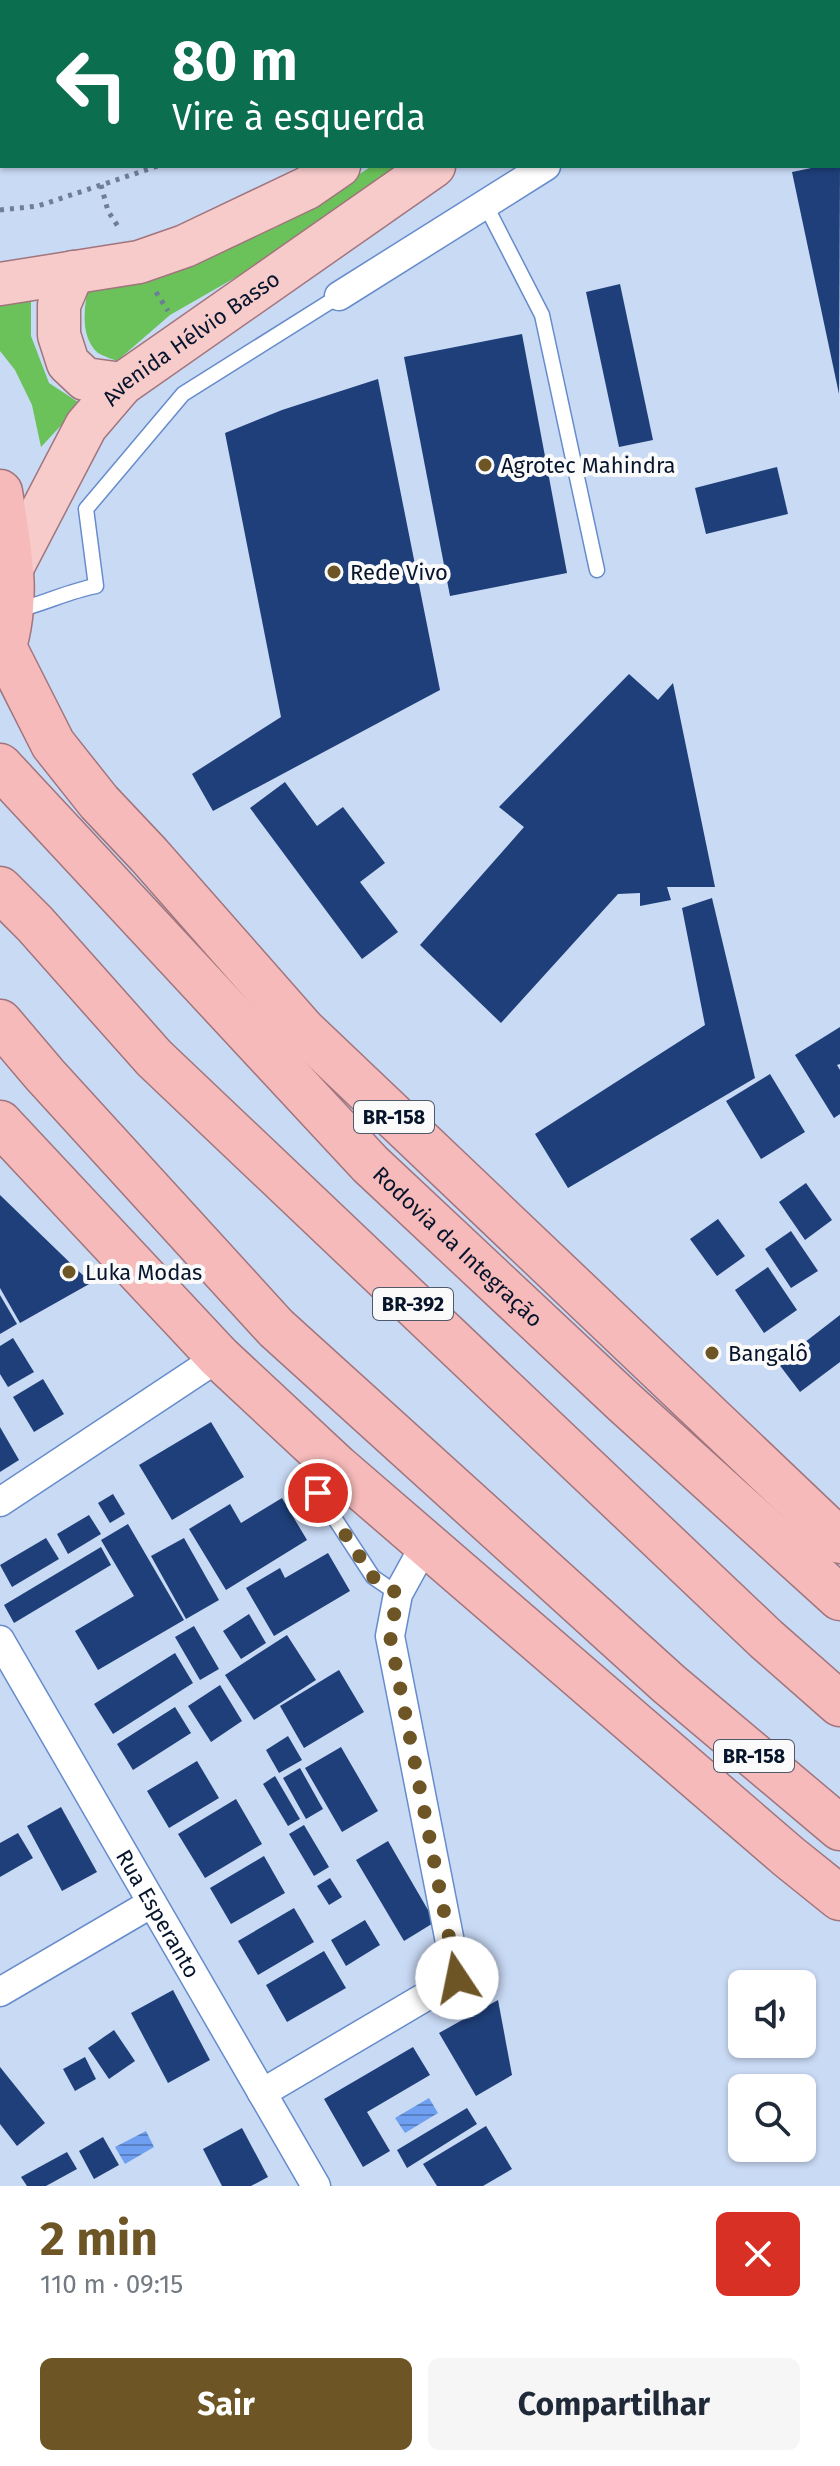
<!DOCTYPE html>
<html lang="pt">
<head>
<meta charset="utf-8">
<style>
  :root { --surface:#fff; --page:#f6f6f7; --text:#1f2937; --muted:#747a83; --accent:#6e5526 }
  body { margin:0; font-family:"Fira Sans",sans-serif; background:var(--page); color:var(--text); height:100vh; display:flex; flex-direction:column; font-size:30px; white-space:nowrap }
  * { box-sizing:border-box; margin:0 }
  p { font-size:26px; color:var(--muted) }
  .icon { flex:none; width:44px; height:44px; fill:none; stroke:currentColor; stroke-width:2; stroke-linecap:round; stroke-linejoin:round }
  .map { position:relative; height:2186px; overflow:hidden }
  .details { display:flex; flex-direction:column; background:var(--surface); flex:1 }
  .details>* { flex:none }
  .hud { position:absolute; left:0px; top:0px; width:840px; height:168px; box-shadow:0 2px 6px #0004; background:#0b6e4f; color:#fff; overflow:hidden }
  .controls { position:absolute; left:728px; top:1970px; display:grid; gap:16px }
  .controls a { display:grid; place-items:center; width:88px; height:88px; border-radius:12px; background:var(--surface); box-shadow:0 2px 6px #0004; font-size:40px }
  .pin { position:absolute; display:grid; place-items:center; width:68px; height:68px; color:#fff; margin:-34px; border:4px solid #fff; border-radius:50%; box-shadow:0 2px 8px #0007 }
  .me { position:absolute; width:88px; margin:-44px; rotate:349deg; stroke-linejoin:round; filter:drop-shadow(0 0 6px #0008) }
  .turn { display:flex; align-items:center; gap:28px; height:168px; padding:0 40px; font-size:36px }
  .turn .icon { width:104px; height:104px; stroke-width:2.5 }
  .turn b { display:block; font-size:56px; line-height:68px }
  .round { display:grid; place-items:center; flex:none; width:84px; height:84px; border-radius:12px; background:var(--page) }
  .summary { display:flex; align-items:center; justify-content:space-between; height:136px; padding:0 40px }
  h1 { font-size:48px; font-weight:700; line-height:60px; color:var(--accent) }
  .primary-button { display:flex; gap:16px; margin-top:auto; padding:16px 40px }
  .primary-button a { flex:1; height:92px; border-radius:12px; background:var(--accent); color:#fff; font-size:32px; font-weight:700; line-height:92px; text-align:center }
  .primary-button a+a { background:var(--page); color:var(--text) }
  .map>svg:first-child { display:block }
  .built { fill:#b6d1fe }
  .grass { fill:#6bc25a }
  .water { fill:url(#water-rules) }
  .building { fill:#1e3f79 }
  .lines { fill:none; stroke-linecap:round; stroke-linejoin:round }
  .service-casing { stroke:#668ccc; stroke-width:17 }
  .minor-casing { stroke:#668ccc; stroke-width:31 }
  .primary-casing { stroke:#a0757d; stroke-width:45 }
  .trunk-casing { stroke:#a0757d; stroke-width:47 }
  .path { stroke:#6e7e97; stroke-width:5; stroke-dasharray:4 6; stroke-linecap:butt }
  .service { stroke:#fff; stroke-width:14 }
  .minor { stroke:#fff; stroke-width:28 }
  .primary { stroke:#f8cbcb; stroke-width:42 }
  .trunk { stroke:#f6baba; stroke-width:44 }
  .route { stroke:#6e5526; stroke-width:14; stroke-dasharray:0 25.2 }
  .poi-dot { fill:#6e5526; stroke:#fafafa; stroke-width:3 }
  .labels { text-anchor:middle; dominant-baseline:central; stroke-width:8; stroke-linejoin:round; paint-order:stroke }
  .shield { fill:#fafafa; stroke:#4f596a; stroke-width:2 }
  .shield-label { font-size:20px; font-weight:bold; fill:#06142c }
  .street-label { font-size:22px; fill:#06142c; stroke:#fafafa }
  .poi-label { font-size:22px; fill:#06142c; stroke:#fafafa; text-anchor:start }
</style>
</head>
<body>
<div class="map">
<svg width="840" height="2186" viewBox="0 0 840 2186">
  <defs>
    <pattern id="water-rules" width="6" height="5" patternUnits="userSpaceOnUse" patternTransform="scale(2)"><rect width="6" height="5" fill="#6e9ff1"/><path d="M0 2.5h6" fill="none" stroke="#5880c3"/></pattern>
  </defs>
  <rect width="100%" height="100%" fill="#c9daf5"/>
  <!-- built -->
  <polygon class="built" points="0,0 224,0 225,2 2,2 0,109"/>
  <!-- grass -->
  <g class="grass">
    <path d="M 372,166 L 396,166 L 259,264 L 170,315 L 117,361 C 112,359 103,356 98,353 C 80,337 84,309 88,288 L 178,264 L 275,228 Z"/>
    <polygon points="31,301 31,336 49,383 81,404 41,447 32,405 15,370 0,351 0,306"/>
  </g>
  <!-- water -->
  <g class="water">
    <polygon points="429,2098 438,2113 405,2133 395,2118"/>
    <polygon points="146,2131 154,2147 125,2164 115,2147"/>
  </g>
  <!-- building -->
  <g class="building">
    <polygon points="821,166 840,166 839,394 792,172"/>
    <polygon points="620,284 653,440 619,447 586,292"/>
    <polygon points="522,334 567,573 450,596 404,357"/>
    <polygon points="378,379 440,690 213,811 192,774 281,717 225,433 282,410"/>
    <polygon points="777,467 788,514 706,534 695,488"/>
    <polygon points="629,674 658,700 673,683 715,887 667,887 671,900 640,906 640,893 618,894 501,1023 420,945 524,827 499,807"/>
    <polygon points="285,782 317,826 343,807 385,863 360,882 398,932 362,959 250,808"/>
    <polygon points="712,898 755,1078 568,1188 535,1134 705,1025 682,908"/>
    <polygon points="840,1027 840,1064 837,1065 840,1070 840,1114 834,1118 795,1055"/>
    <polygon points="770,1074 805,1132 761,1159 726,1101"/>
    <polygon points="806,1183 832,1220 805,1240 779,1202"/>
    <polygon points="0,1195 91,1283 20,1323 0,1288"/>
    <polygon points="718,1219 745,1256 717,1276 690,1239"/>
    <polygon points="791,1231 818,1271 791,1288 765,1249"/>
    <polygon points="768,1267 797,1310 764,1333 735,1290"/>
    <polygon points="0,1295 17,1324 0,1334"/>
    <polygon points="840,1315 840,1362 800,1392 778,1363"/>
    <polygon points="13,1338 34,1372 8,1387 0,1374 0,1346"/>
    <polygon points="43,1379 64,1414 34,1432 13,1397"/>
    <polygon points="211,1422 244,1477 172,1520 139,1465"/>
    <polygon points="0,1427 19,1460 0,1472"/>
    <polygon points="113,1494 125,1514 110,1523 98,1503"/>
    <polygon points="282,1498 307,1540 226,1590 189,1529 230,1504 241,1523"/>
    <polygon points="89,1515 101,1534 68,1554 57,1534"/>
    <polygon points="128,1524 184,1620 98,1670 75,1631 134,1596 101,1540"/>
    <polygon points="46,1538 59,1559 12,1587 0,1565"/>
    <polygon points="184,1538 219,1600 186,1619 151,1556"/>
    <polygon points="101,1547 111,1565 14,1623 4,1605"/>
    <polygon points="328,1553 350,1591 274,1636 246,1588 280,1568 285,1578"/>
    <polygon points="249,1614 266,1643 241,1659 223,1631"/>
    <polygon points="194,1626 219,1669 200,1680 175,1637"/>
    <polygon points="287,1635 316,1680 254,1720 225,1675"/>
    <polygon points="175,1653 193,1683 113,1734 94,1704"/>
    <polygon points="339,1670 364,1712 304,1748 280,1706"/>
    <polygon points="220,1685 242,1721 211,1742 188,1706"/>
    <polygon points="175,1707 191,1733 133,1770 117,1744"/>
    <polygon points="288,1736 302,1760 279,1773 266,1750"/>
    <polygon points="341,1747 378,1811 342,1832 305,1768"/>
    <polygon points="197,1761 219,1798 169,1828 147,1791"/>
    <polygon points="300,1768 323,1809 306,1819 283,1778"/>
    <polygon points="275,1776 300,1819 288,1826 263,1784"/>
    <polygon points="236,1799 262,1844 205,1878 178,1834"/>
    <polygon points="61,1807 97,1872 62,1891 27,1826"/>
    <polygon points="304,1825 329,1867 314,1876 289,1834"/>
    <polygon points="18,1833 33,1858 0,1877 0,1843"/>
    <polygon points="388,1841 435,1922 404,1941 356,1860"/>
    <polygon points="264,1856 285,1893 231,1924 210,1888"/>
    <polygon points="330,1878 342,1897 329,1905 317,1886"/>
    <polygon points="294,1908 314,1942 258,1975 238,1941"/>
    <polygon points="365,1920 380,1945 346,1966 331,1940"/>
    <polygon points="324,1951 346,1988 287,2022 266,1985"/>
    <polygon points="173,1990 210,2060 168,2083 131,2013"/>
    <polygon points="498,2000 512,2075 476,2096 439,2033"/>
    <polygon points="114,2030 135,2061 109,2079 88,2048"/>
    <polygon points="413,2047 430,2075 367,2112 390,2151 363,2167 324,2099"/>
    <polygon points="85,2057 96,2079 75,2091 63,2069"/>
    <polygon points="0,2067 45,2123 17,2146 0,2124"/>
    <polygon points="467,2108 477,2124 407,2168 397,2150"/>
    <polygon points="486,2126 512,2169 483,2186 437,2186 423,2164"/>
    <polygon points="242,2128 268,2177 251,2186 222,2186 203,2149"/>
    <polygon points="103,2137 119,2165 94,2179 79,2151"/>
    <polygon points="67,2152 77,2169 46,2186 27,2186 21,2177"/>
  </g>
  <g class="lines">
    <defs>
      <g id="service">
        <polyline points="515,0 516,2"/>
        <polyline points="0,156 2,155"/>
        <polyline points="485,204 542,315 597,570"/>
        <path d="M 17,610 C 44,604 68,591 96,586 L 86,509 L 183,394 L 339,296"/>
        <polyline points="334,1470 318,1493 373,1577 398,1594"/>
      </g>
      <g id="minor">
        <polyline points="734,2 735,0"/>
        <polyline points="339,296 546,166"/>
        <polyline points="0,1502 219,1357"/>
        <path id="s1" d="M 0,1640 L 316,2186"/>
        <polyline points="0,1992 152,1903"/>
        <polyline points="262,2093 457,1978 390,1636 398,1594 426,1543"/>
      </g>
      <g id="primary">
        <polyline points="573,2 576,0"/>
        <polyline points="679,2 683,0"/>
        <polyline points="73,272 59,305 59,335 68,363 85,379 122,384"/>
        <polyline points="0,284 139,262 185,246 307,188 339,166"/>
        <path id="s2" d="M 12,568 L 86,426 L 122,384 L 434,166"/>
      </g>
      <g id="trunk">
        <path d="M 0,492 C 9,547 21,604 0,658"/>
        <polyline points="4,647 53,744 99,802 149,855 303,1030 840,1541"/>
        <path id="s3" d="M 0,766 L 370,1164 L 625,1403 L 840,1598"/>
        <polyline points="0,889 35,924 154,1058 766,1639 840,1704"/>
        <polyline points="0,1022 45,1075 276,1328 669,1684 840,1828"/>
        <polyline points="0,1123 219,1357 337,1467 789,1857 840,1898"/>
      </g>
    </defs>
    <!-- service casing -->
    <use href="#service" class="service-casing"/>
    <!-- minor casing -->
    <use href="#minor" class="minor-casing"/>
    <!-- primary casing -->
    <use href="#primary" class="primary-casing"/>
    <!-- trunk casing -->
    <use href="#trunk" class="trunk-casing"/>
    <!-- path -->
    <g class="path">
      <polyline points="101,185 108,211 119,228"/>
      <polyline points="0,210 38,206 158,166"/>
      <polyline points="156,292 168,311"/>
    </g>
    <!-- service -->
    <use href="#service" class="service"/>
    <!-- minor -->
    <use href="#minor" class="minor"/>
    <!-- primary -->
    <use href="#primary" class="primary"/>
    <!-- trunk -->
    <use href="#trunk" class="trunk"/>
  </g>
  <g class="lines">
    <!-- route -->
    <polyline class="route" points="318,1493 373,1577 398,1594 390,1636 457,1978"/>
  </g>
  <!-- markers -->
  <g class="poi-dot">
    <circle cx="485" cy="465" r="8"/>
    <circle cx="334" cy="572" r="8"/>
    <circle cx="69" cy="1272" r="8"/>
    <circle cx="712" cy="1353" r="8"/>
  </g>
  <g class="labels">
    <!-- shield labels -->
    <g class="shield">
      <rect x="354" y="1101" width="80" height="32" rx="6"/>
      <rect x="373" y="1288" width="80" height="32" rx="6"/>
      <rect x="714" y="1740" width="80" height="32" rx="6"/>
    </g>
    <g class="shield-label">
      <text x="394" y="1117">BR-158</text>
      <text x="413" y="1304">BR-392</text>
      <text x="754" y="1756">BR-158</text>
    </g>
    <!-- street labels -->
    <g class="street-label">
      <text stroke="none"><textPath href="#s2" startOffset="298">Avenida Hélvio Basso</textPath></text>
      <text stroke="none"><textPath href="#s3" startOffset="664">Rodovia da Integração</textPath></text>
      <text stroke="none"><textPath href="#s1" startOffset="316">Rua Esperanto</textPath></text>
    </g>
    <!-- poi labels -->
    <g class="poi-label">
      <text x="501" y="465">Agrotec Mahindra</text>
      <text x="350" y="572">Rede Vivo</text>
      <text x="85" y="1272">Luka Modas</text>
      <text x="728" y="1353">Bangalô</text>
    </g>
  </g>
</svg>
<div class="controls">
<a><svg class="icon" aria-label="sound" viewBox="0 0 24 24"><path d="M4 9h4l5-4v14l-5-4H4zM17 9q2 3 0 6"/></svg></a>
<a><svg class="icon" aria-label="search" viewBox="0 0 24 24"><circle cx="10" cy="10" r="6"/><path d="M15 15l6 6"/></svg></a>
</div>
<div class="pin" style="left:318px;top:1493px;background:#d93025"><svg class="icon" aria-label="arrive" viewBox="0 0 24 24"><path d="M6 21V4h12l-3 4 3 4H6"/></svg></div>
<svg class="me" style="left:457px;top:1978px" viewBox="-20 -20 40 40"><circle r="19" fill="#fff"/><path d="M0-13L10 11 0 6-10 11z" fill="#6e5526"/></svg>
<div class="hud">
<div class="turn"><svg class="icon" aria-label="left" viewBox="0 0 24 24"><path d="M17 20v-9H6M10 6l-5 5 5 5"/></svg><div><b>80 m</b>Vire à esquerda</div></div>
</div>
</div>
<section class="details">
<div class="summary"><div><h1>2 min</h1><p>110 m · 09:15</p></div><a class="round" style="background:#d93025;color:#fff"><svg class="icon" aria-label="close" viewBox="0 0 24 24"><path d="M6 6l12 12M18 6L6 18"/></svg></a></div>
<div class="primary-button"><a>Sair</a><a>Compartilhar</a></div>
</section>
</body>
</html>
